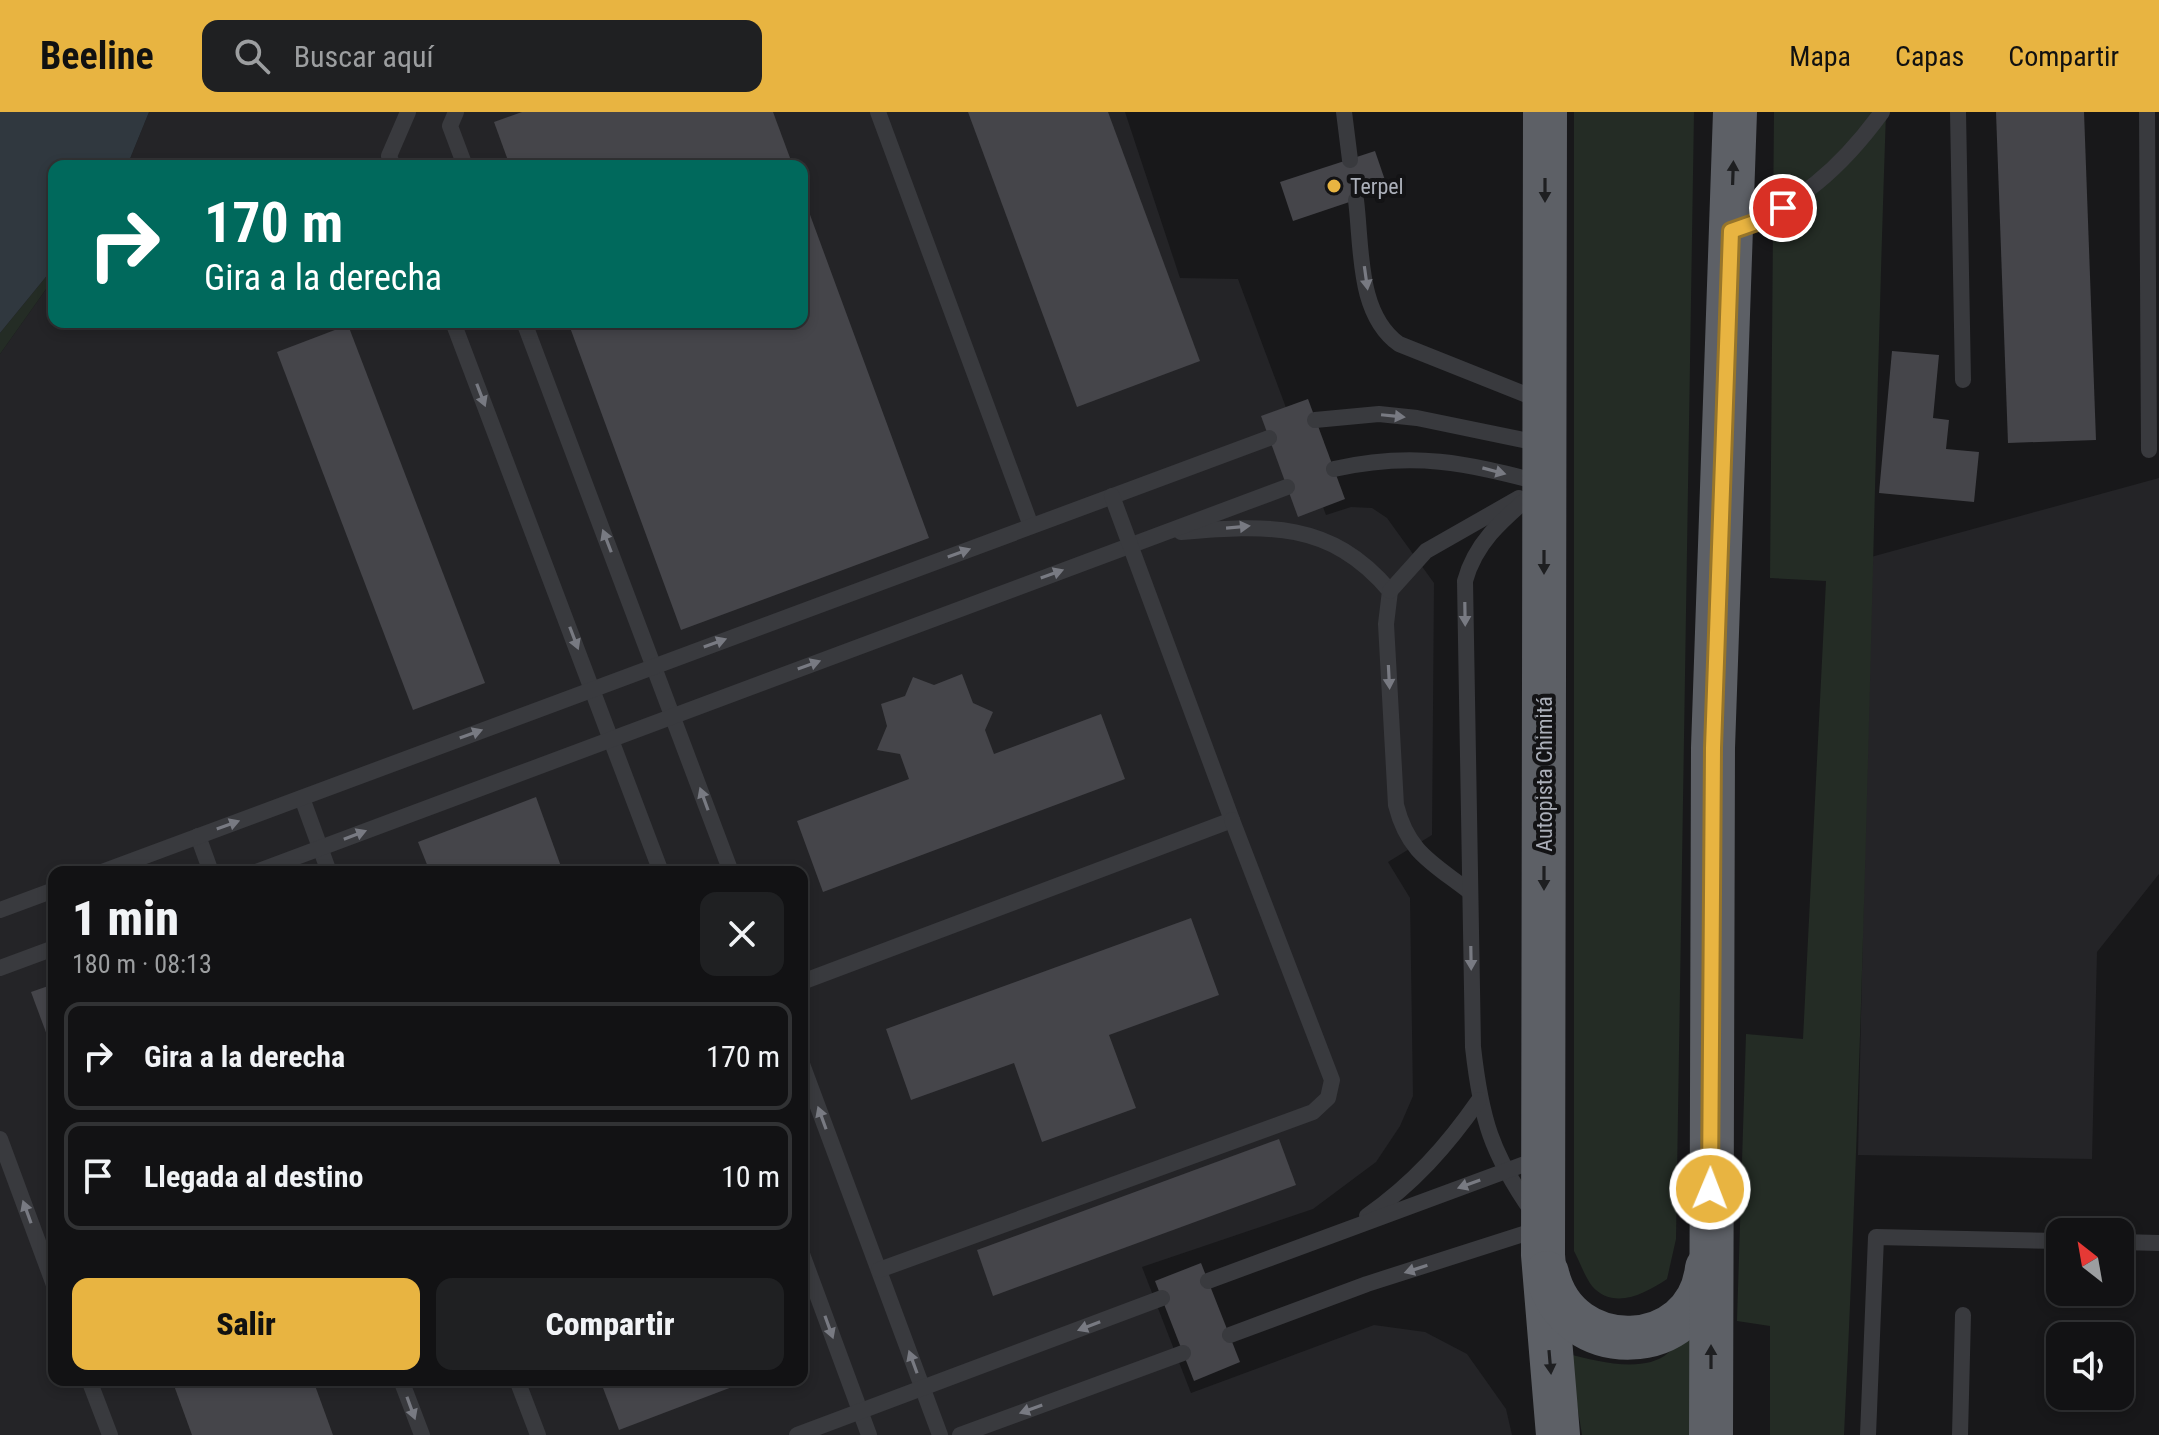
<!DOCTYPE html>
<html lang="es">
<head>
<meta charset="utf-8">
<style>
  :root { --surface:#121214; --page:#1f2022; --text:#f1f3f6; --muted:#9c9ea0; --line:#313234; --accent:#e8b441 }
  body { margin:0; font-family:"Roboto Condensed",sans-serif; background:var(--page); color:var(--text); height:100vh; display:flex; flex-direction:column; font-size:30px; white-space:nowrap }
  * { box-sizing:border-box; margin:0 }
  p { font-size:26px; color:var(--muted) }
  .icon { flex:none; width:44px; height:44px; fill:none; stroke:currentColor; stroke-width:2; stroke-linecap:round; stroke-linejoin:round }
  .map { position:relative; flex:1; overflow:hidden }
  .side { position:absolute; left:48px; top:754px; width:760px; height:520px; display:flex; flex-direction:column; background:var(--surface); border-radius:16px; box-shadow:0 4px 12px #0003,0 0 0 2px var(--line) }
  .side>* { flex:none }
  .guide { position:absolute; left:48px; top:48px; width:760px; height:168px; border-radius:16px; box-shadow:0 4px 12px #0003,0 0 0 2px var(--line); background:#00695c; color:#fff; overflow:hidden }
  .needle { width:52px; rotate:329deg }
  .fabs { position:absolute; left:2046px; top:1106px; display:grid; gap:16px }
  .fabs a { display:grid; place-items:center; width:88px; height:88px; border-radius:16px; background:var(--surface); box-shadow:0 4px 12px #0003,0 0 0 2px var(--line); font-size:40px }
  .pin { position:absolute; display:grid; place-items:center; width:68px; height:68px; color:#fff; margin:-34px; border:4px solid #fff; border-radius:50%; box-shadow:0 2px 8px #0007 }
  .me { position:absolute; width:88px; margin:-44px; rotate:1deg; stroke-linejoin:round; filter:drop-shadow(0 0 6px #0008) }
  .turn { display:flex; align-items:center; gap:28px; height:168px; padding:0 24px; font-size:36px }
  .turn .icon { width:104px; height:104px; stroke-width:2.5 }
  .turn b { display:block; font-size:56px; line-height:68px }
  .round { display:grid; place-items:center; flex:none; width:84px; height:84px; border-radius:16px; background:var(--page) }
  .summary { display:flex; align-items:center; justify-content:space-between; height:136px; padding:0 24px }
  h1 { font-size:48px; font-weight:800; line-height:60px }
  .button { display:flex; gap:16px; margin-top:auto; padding:16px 24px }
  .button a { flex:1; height:92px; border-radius:16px; background:var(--accent); color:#111; font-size:32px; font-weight:800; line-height:92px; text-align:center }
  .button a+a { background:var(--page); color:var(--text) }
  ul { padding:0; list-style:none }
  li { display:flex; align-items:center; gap:24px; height:108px; margin:0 16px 12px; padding:0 8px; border:4px solid var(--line); border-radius:16px }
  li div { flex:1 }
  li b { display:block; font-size:30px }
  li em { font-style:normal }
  header { display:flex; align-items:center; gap:48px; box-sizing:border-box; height:112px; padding:0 40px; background:var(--accent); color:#111 }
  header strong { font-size:38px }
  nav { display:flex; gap:44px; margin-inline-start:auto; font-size:28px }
  .search { width:560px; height:72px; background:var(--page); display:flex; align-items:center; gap:20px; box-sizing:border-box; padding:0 28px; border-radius:16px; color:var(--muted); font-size:30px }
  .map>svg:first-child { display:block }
  .built { fill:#242427; fill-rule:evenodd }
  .green { fill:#242c25 }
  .water { fill:#30383f }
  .building { fill:#45454a }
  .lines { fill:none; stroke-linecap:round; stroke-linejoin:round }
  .service { stroke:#393a3e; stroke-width:16 }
  .trunk { stroke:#5d6066; stroke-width:44 }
  .oneway { fill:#1e1f21 }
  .oneway2 { fill:#787a82 }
  .route-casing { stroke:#97752a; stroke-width:20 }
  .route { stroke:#e8b441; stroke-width:14 }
  .poi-dot { fill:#e8b441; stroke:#131315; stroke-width:3 }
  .labels { text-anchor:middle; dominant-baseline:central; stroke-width:8; stroke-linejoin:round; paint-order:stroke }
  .poi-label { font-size:22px; fill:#abafb9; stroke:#131315; text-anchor:start }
  .street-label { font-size:22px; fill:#abafb9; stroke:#131315 }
</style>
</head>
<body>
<header>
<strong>Beeline</strong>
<div class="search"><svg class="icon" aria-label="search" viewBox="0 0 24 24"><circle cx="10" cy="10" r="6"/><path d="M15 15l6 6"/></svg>Buscar aquí</div>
<nav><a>Mapa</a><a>Capas</a><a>Compartir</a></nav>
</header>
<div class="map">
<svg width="2159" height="1323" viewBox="0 0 2159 1323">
  <rect width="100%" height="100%" fill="#18181a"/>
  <!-- built -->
  <g class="built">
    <path d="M 149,0 L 1125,0 L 1180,166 L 1238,167 L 1326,403 L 1351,395 L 1372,396 L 1387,406 L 1434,471 L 1432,723 L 1388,750 L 1410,786 L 1413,984 L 1400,1014 L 1376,1050 L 1313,1097 L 1142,1155 L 1191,1281 L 1374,1213 L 1425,1220 L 1467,1242 L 1506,1297 L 1512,1323 L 0,1323 L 0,242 L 54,166 L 54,210 L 802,210 L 802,54 L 127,54 ZM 54,760 L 802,760 L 802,1268 L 54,1268 Z"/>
    <polygon points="2159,366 2159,762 2097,840 2092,1047 1858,1043 1871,445"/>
  </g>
  <!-- green -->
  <g class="green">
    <path d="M 1574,0 L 1694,0 L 1676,1127 L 1667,1167 C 1646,1181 1614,1199 1592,1174 C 1585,1165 1580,1150 1574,1139 Z"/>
    <path d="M 1774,0 L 1886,0 C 1871,441 1866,882 1844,1323 L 1770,1323 L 1770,1214 L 1737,1209 L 1746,922 L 1803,927 L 1826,469 L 1770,466 Z"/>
    <polygon points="54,155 54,166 0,242 0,221"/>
    <path d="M 1693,1211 L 1694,1323 L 1582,1323 L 1569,1242 C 1596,1249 1644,1262 1668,1241 C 1678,1233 1685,1221 1693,1211 Z"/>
  </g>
  <!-- water -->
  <polygon class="water" points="0,0 149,0 127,54 54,54 54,155 0,221"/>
  <!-- building -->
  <g class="building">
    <polygon points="522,0 773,0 793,54 510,54 494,10"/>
    <polygon points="968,0 1108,0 1200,249 1077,295"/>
    <polygon points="1996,0 2084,0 2096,328 2008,331"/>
    <polygon points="1375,39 1388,77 1293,109 1280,70"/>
    <polygon points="802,81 929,426 681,518 568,210 802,210"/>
    <polygon points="348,213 485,571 413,598 277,240"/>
    <polygon points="1892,239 1939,243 1933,306 1949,308 1946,337 1979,340 1974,390 1879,381"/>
    <polygon points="1308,287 1345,387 1298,405 1261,304"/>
    <polygon points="962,562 973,591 993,600 985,618 994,642 1101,602 1125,667 823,780 797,709 909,667 900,642 877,638 887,614 881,592 905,584 913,565 934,573"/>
    <polygon points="536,685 563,760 430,760 418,730"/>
    <polygon points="1191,806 1219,883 1109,923 1136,996 1042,1030 1014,951 911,988 886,917"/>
    <polygon points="54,872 54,942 31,880"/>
    <polygon points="1279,1027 1296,1073 993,1184 977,1138"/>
    <polygon points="1201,1151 1240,1250 1194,1269 1155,1169"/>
    <polygon points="172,1268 313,1268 333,1323 192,1323"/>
    <polygon points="600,1268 729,1268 732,1275 619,1318"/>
  </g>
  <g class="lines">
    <!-- service -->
    <g class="service">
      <polyline points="456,0 450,14 465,54"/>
      <polyline points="878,0 1031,414"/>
      <polyline points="1344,0 1350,48"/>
      <polyline points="1958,0 1963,268"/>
      <polyline points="2147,0 2149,338"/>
      <polyline points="393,54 389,44 408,0"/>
      <path d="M 1356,88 C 1362,136 1357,202 1399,232 L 1542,289"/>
      <path d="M 1733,118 C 1797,95 1842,55 1882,0"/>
      <polyline points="453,210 661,760"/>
      <polyline points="524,210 731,760"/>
      <polyline points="1315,308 1379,302 1417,306 1543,332"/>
      <path d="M 1334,357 C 1414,339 1466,351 1543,371"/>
      <path d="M 1181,420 C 1267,413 1330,408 1390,479 L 1386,512 L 1396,693 C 1408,741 1433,751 1470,780"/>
      <polyline points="1390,479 1426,439 1519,386"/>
      <polyline points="302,686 329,760"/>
      <polyline points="198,724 211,760"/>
      <polyline points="102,760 1269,326"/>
      <polyline points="256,760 1287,375"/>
      <polyline points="0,798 54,778"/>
      <polyline points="0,856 54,836"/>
      <polyline points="802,870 1232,708 1112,384"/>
      <polyline points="802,952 940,1323"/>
      <polyline points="0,1027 54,1173"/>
      <path d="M 1533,1101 C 1491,1041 1481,1007 1473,935 L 1465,469 C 1476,428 1506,405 1537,378"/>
      <path d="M 1367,1104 C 1413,1072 1447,1034 1479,988"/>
      <polyline points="2120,1130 2159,1131"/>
      <polyline points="802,1142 869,1323"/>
      <polyline points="879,1158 1313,1000 1328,986 1332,968 1232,708"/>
      <polyline points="1208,1169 1541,1046"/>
      <polyline points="1230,1223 1367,1172 1539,1117"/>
      <polyline points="89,1268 110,1323"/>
      <polyline points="401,1268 422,1323"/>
      <polyline points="517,1268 538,1323"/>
      <polyline points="797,1323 1162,1186"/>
      <polyline points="960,1323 1183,1241"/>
      <polyline points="1868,1323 1876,1125 2060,1129"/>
      <polyline points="1960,1323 1963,1203"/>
    </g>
    <!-- trunk -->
    <g class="trunk">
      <polyline points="1545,0 1543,1143 1558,1323"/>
      <path d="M 1547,1161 C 1567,1250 1697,1246 1707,1156"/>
      <polyline points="1711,1323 1713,636 1735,0"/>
    </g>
  </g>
  <!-- one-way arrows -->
  <defs><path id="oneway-solid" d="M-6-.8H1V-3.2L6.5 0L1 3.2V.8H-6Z" transform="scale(2)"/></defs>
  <g class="oneway">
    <use href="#oneway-solid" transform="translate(1733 61) rotate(-88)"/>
    <use href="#oneway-solid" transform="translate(1545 78) rotate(90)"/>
    <use href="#oneway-solid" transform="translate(1544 450) rotate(90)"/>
    <use href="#oneway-solid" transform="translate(1544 766) rotate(90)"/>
    <use href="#oneway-solid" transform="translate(1711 1245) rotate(-90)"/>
    <use href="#oneway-solid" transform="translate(1550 1250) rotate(85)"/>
  </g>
  <g class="oneway2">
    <use href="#oneway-solid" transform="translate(1366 166) rotate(82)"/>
    <use href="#oneway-solid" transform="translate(481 283) rotate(69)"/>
    <use href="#oneway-solid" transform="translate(1393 304) rotate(6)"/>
    <use href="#oneway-solid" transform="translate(1494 359) rotate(15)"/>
    <use href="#oneway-solid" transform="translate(1238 415) rotate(-5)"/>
    <use href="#oneway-solid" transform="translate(607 429) rotate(-111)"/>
    <use href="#oneway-solid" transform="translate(959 441) rotate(-20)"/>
    <use href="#oneway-solid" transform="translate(1052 462) rotate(-20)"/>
    <use href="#oneway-solid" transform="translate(1465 502) rotate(89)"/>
    <use href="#oneway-solid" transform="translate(574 526) rotate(69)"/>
    <use href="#oneway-solid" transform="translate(715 531) rotate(-20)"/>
    <use href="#oneway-solid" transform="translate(809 553) rotate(-20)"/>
    <use href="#oneway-solid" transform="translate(1389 565) rotate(87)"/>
    <use href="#oneway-solid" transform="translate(471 622) rotate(-20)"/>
    <use href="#oneway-solid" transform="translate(704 687) rotate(-110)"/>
    <use href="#oneway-solid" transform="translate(228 713) rotate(-20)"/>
    <use href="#oneway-solid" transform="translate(355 723) rotate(-21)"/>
    <use href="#oneway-solid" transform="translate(1471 846) rotate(89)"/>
    <use href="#oneway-solid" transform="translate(822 1006) rotate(-110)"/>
    <use href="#oneway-solid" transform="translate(1469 1072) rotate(160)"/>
    <use href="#oneway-solid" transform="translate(27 1100) rotate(-110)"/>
    <use href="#oneway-solid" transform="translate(1416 1157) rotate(162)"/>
    <use href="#oneway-solid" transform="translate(1089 1214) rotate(159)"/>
    <use href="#oneway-solid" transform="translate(829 1215) rotate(70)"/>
    <use href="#oneway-solid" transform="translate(913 1250) rotate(-110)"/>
    <use href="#oneway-solid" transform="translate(411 1296) rotate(70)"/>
    <use href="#oneway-solid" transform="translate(1031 1297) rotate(160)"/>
  </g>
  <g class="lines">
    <defs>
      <polyline id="route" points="1710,1077 1713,636 1731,119 1768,106 1783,96"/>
    </defs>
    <!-- route casing -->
    <use href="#route" class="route-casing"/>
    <!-- route -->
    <use href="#route" class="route"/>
  </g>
  <!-- markers -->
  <circle class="poi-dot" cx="1334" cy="74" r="8"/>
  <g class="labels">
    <!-- poi labels -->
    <g class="poi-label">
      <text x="1350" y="74">Terpel</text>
    </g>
    <!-- street labels -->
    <g class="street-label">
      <text transform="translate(1544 662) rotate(-90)">Autopista Chimitá</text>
    </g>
  </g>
</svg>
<div class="fabs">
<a><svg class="needle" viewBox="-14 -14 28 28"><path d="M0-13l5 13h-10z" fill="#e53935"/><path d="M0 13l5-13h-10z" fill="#9c9ea0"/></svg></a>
<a><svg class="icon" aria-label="sound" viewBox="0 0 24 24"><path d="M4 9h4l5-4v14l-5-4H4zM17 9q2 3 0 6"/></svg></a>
</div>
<div class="pin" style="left:1783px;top:96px;background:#d93025"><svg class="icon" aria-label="arrive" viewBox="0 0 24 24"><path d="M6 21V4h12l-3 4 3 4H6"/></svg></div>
<svg class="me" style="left:1710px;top:1077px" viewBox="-20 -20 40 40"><circle r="17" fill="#e8b441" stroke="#fff" stroke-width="3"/><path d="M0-11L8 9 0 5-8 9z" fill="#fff"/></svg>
<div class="guide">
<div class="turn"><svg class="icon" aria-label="right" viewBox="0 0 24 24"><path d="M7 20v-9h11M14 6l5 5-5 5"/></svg><div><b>170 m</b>Gira a la derecha</div></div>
</div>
<section class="side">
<div class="summary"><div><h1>1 min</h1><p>180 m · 08:13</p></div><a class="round"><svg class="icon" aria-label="close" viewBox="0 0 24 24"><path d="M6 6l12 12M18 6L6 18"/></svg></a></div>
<ul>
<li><svg class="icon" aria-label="right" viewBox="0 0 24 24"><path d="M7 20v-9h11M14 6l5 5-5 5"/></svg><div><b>Gira a la derecha</b></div><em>170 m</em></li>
<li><svg class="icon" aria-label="arrive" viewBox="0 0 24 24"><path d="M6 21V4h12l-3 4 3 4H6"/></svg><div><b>Llegada al destino</b></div><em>10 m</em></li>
</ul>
<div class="button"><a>Salir</a><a>Compartir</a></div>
</section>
</div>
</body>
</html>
